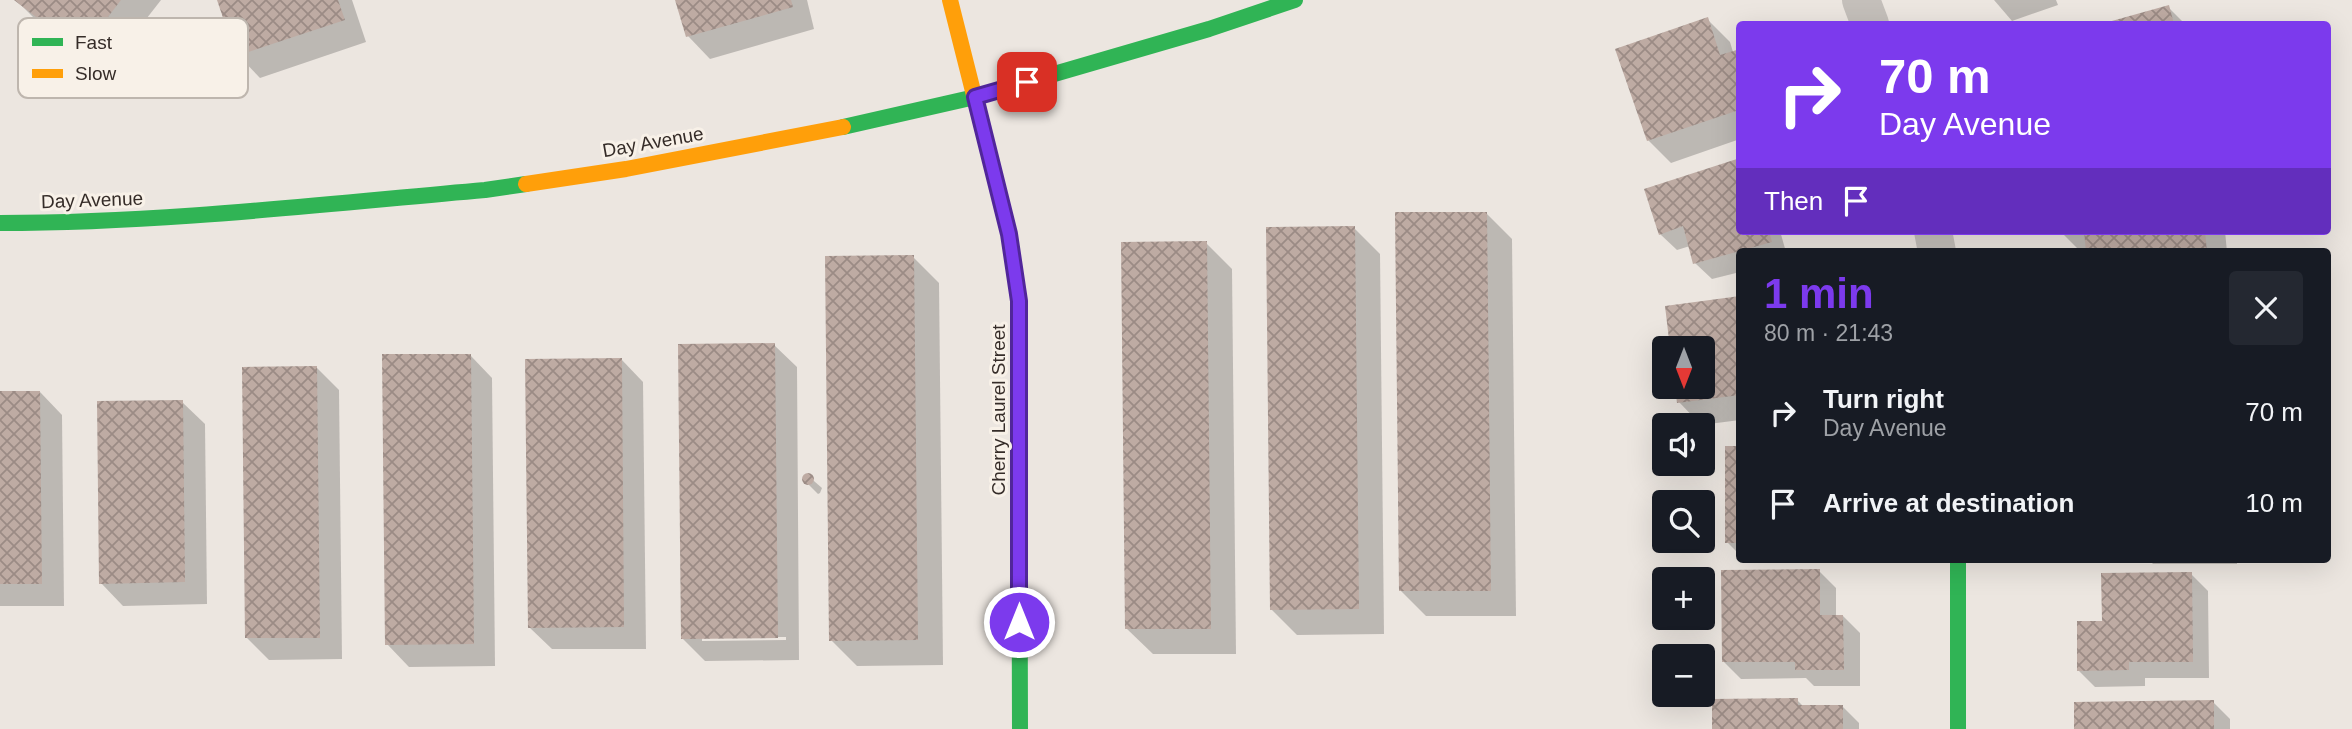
<!DOCTYPE html>
<html lang="en">
<head>
<meta charset="utf-8">
<style>
  :root { --surface:#171b24; --page:#242831; --text:#f1f3f6; --muted:#9ea1a6; --accent:#7c3aed }
  body { margin:0; font-family:Helvetica,sans-serif; background:var(--page); color:var(--text); height:100vh; display:flex; flex-direction:column; font-size:26px; white-space:nowrap }
  * { box-sizing:border-box; margin:0 }
  p { font-size:23px; color:var(--muted) }
  .icon { flex:none; width:38px; height:38px; fill:none; stroke:currentColor; stroke-width:2; stroke-linecap:round; stroke-linejoin:round }
  .map { position:relative; flex:1; overflow:hidden }
  .panel { position:absolute; left:1736px; top:248px; width:595px; height:315px; display:flex; flex-direction:column; background:var(--surface); border-radius:7px; box-shadow:0 7px 28px #0002 }
  .panel>* { flex:none }
  .hud { position:absolute; left:1736px; top:21px; width:595px; height:214px; border-radius:7px; box-shadow:0 7px 28px #0002; background:#7c3aed; color:#fff; overflow:hidden }
  .needle { width:46px; rotate:180deg }
  .fabs { position:absolute; left:1652px; top:336px; display:grid; gap:14px }
  .fabs a { display:grid; place-items:center; width:63px; height:63px; border-radius:7px; background:var(--surface); box-shadow:0 7px 28px #0002; font-size:35px }
  .pin { position:absolute; display:grid; place-items:center; width:60px; height:60px; color:#fff; margin:-30px; border-radius:14px; box-shadow:0 4px 10px #0006 }
  .me { position:absolute; width:77px; margin:-38px; rotate:0deg; stroke-linejoin:round; filter:drop-shadow(0 0 5px #0008) }
  .turn { display:flex; align-items:center; gap:24px; height:147px; padding:0 28px; font-size:32px }
  .turn .icon { width:91px; height:91px; stroke-width:2.5 }
  .turn b { display:block; font-size:49px; line-height:60px }
  .then { display:flex; align-items:center; height:66px; padding:0 28px; background:#0003; gap:14px; font-size:26px }
  .round { display:grid; place-items:center; flex:none; width:74px; height:74px; border-radius:7px; background:var(--page) }
  .head { display:flex; align-items:center; justify-content:space-between; height:119px; padding:0 28px }
  h1 { font-size:42px; font-weight:800; line-height:52px; color:var(--accent) }
  ul { padding:0; list-style:none }
  li { display:flex; align-items:center; gap:21px; height:91px; padding:0 28px }
  li div { flex:1 }
  li b { display:block; font-size:26px }
  li em { font-style:normal }
  .map>svg:first-child { display:block }
  .shadow { fill:#0003; fill-rule:evenodd }
  .building { fill:url(#building-cross-hatch) }
  .lines { fill:none; stroke-linecap:round; stroke-linejoin:round }
  .street { stroke:#c4bfba; stroke-width:38 }
  .fast { stroke:#30b455; stroke-width:16 }
  .slow { stroke:#ff9f0a; stroke-width:16 }
  .route-casing { stroke:#51269a; stroke-width:18 }
  .route { stroke:#7c3aed; stroke-width:12 }
  .labels { text-anchor:middle; dominant-baseline:central; stroke-width:6; stroke-linejoin:round; paint-order:stroke }
  .street-label { font-size:19px; fill:#352c28; stroke:#f8f1e8 }
  .key { fill:#f8f1e8; stroke:#beb6ae; stroke-width:2 }
  .key-label { font-size:19px; fill:#352c28 }
</style>
</head>
<body>
<div class="map">
<svg width="2352" height="729" viewBox="0 0 2352 729">
  <defs>
    <pattern id="building-cross-hatch" width="8" height="8" patternUnits="userSpaceOnUse" patternTransform="scale(1.75)"><rect width="8" height="8" fill="#beaba3"/><path d="M0 0l8 8M0 8l8-8" fill="none" stroke="#9b8b85"/></pattern>
  </defs>
  <rect width="100%" height="100%" fill="#ece6e0"/>
  <!-- shadow -->
  <g class="shadow">
    <polygon points="16,0 161,0 104,73 37,21"/>
    <polygon points="219,0 352,0 366,42 260,78 238,55"/>
    <polygon points="677,0 807,0 814,29 710,59 688,36"/>
    <polygon points="1994,0 2056,0 2058,5 2012,21"/>
    <polygon points="2168,7 2185,24 2104,24"/>
    <polygon points="1707,19 1730,42 1733,52 1740,51 1740,139 1671,163 1648,140"/>
    <polygon points="1646,190 1740,231 1780,231 1786,252 1740,252 1740,272 1712,279 1695,263 1690,246 1677,250 1660,234"/>
    <polygon points="1486,213 1512,239 1516,616 1426,616 1401,591"/>
    <polygon points="1354,228 1380,254 1384,634 1297,635 1271,609"/>
    <polygon points="2060,231 2225,231 2227,252 2088,252 2087,249 2079,250"/>
    <polygon points="1206,243 1232,269 1236,654 1153,654 1127,629"/>
    <polygon points="913,257 939,283 943,665 857,666 831,640"/>
    <polygon points="1740,298 1740,420 1701,425 1679,402 1677,387 1703,387 1703,348 1672,348 1667,307"/>
    <path d="M 774,345 L 797,367 L 799,660 L 705,661 L 683,639 ZM 702,637 L 786,637 L 786,640 L 702,641 Z"/>
    <polygon points="470,355 492,378 495,666 409,667 387,644"/>
    <polygon points="621,359 643,382 646,649 552,649 529,627"/>
    <polygon points="317,368 339,390 342,659 269,660 247,638"/>
    <polygon points="40,392 62,415 64,606 0,606 0,393"/>
    <polygon points="182,402 205,424 207,604 123,606 101,583"/>
    <polygon points="1740,448 1740,555 1727,542"/>
    <polygon points="807,475 822,488 820,493 818,494 805,481"/>
    <polygon points="2149,560 2237,560 2237,564 2153,564"/>
    <polygon points="1819,571 1836,588 1836,616 1843,616 1860,633 1860,686 1814,686 1806,678 1741,679 1724,662"/>
    <polygon points="2191,574 2208,591 2209,678 2145,678 2145,686 2095,687 2078,670 2103,623"/>
    <polygon points="1797,700 1803,706 1842,706 1859,723 1859,729 1714,729"/>
    <polygon points="2213,702 2230,719 2230,729 2076,729"/>
  </g>
  <!-- building -->
  <g class="building">
    <polygon points="14,0 121,0 81,52"/>
    <polygon points="217,0 338,0 345,20 236,56"/>
    <polygon points="675,0 791,0 793,7 686,37"/>
    <polygon points="2169,5 2174,24 2101,24"/>
    <polygon points="1708,17 1720,55 1740,49 1739,110 1647,141 1615,49"/>
    <polygon points="1740,158 1740,231 1769,231 1772,242 1693,264 1683,226 1659,235 1644,189"/>
    <polygon points="1395,212 1487,212 1491,591 1399,591"/>
    <polygon points="1355,226 1359,609 1270,610 1266,227"/>
    <polygon points="2084,231 2205,231 2207,252 2086,252"/>
    <polygon points="1207,241 1211,629 1125,629 1121,242"/>
    <polygon points="914,255 918,640 829,641 825,256"/>
    <polygon points="1740,296 1740,395 1677,403 1675,387 1703,387 1703,348 1670,348 1665,306"/>
    <polygon points="775,343 778,638 681,639 678,344"/>
    <polygon points="382,354 471,354 474,644 385,645"/>
    <polygon points="622,358 624,627 528,628 525,359"/>
    <polygon points="317,366 320,638 245,638 242,367"/>
    <polygon points="0,391 40,391 42,584 0,584"/>
    <polygon points="183,400 185,582 99,584 97,401"/>
    <rect x="1725" y="446" width="15" height="97"/>
    <circle cx="808" cy="479" r="6"/>
    <polygon points="1820,569 1820,615 1843,615 1844,670 1795,670 1795,662 1722,662 1721,570"/>
    <polygon points="2192,572 2193,662 2129,662 2129,670 2077,671 2077,621 2102,621 2101,573"/>
    <polygon points="1798,698 1798,705 1843,705 1843,729 1712,729 1712,699"/>
    <polygon points="2214,700 2214,729 2074,729 2074,702"/>
  </g>
  <g class="lines">
    <!-- street -->
    <g class="street">
      <polyline points="1861,0 1870,24"/>
      <polyline points="1933,231 1937,252"/>
    </g>
    <!-- fast -->
    <g class="fast">
      <polyline points="843,127 975,97 1209,29 1295,0"/>
      <path d="M 0,223 C 162,223 324,204 485,190 L 526,184"/>
      <polyline points="1019,353 1020,729"/>
      <polyline points="1958,560 1958,729"/>
    </g>
    <!-- slow -->
    <g class="slow">
      <polyline points="950,0 1009,234 1019,301 1019,353"/>
      <polyline points="526,184 626,169 843,127"/>
    </g>
  </g>
  <g class="lines">
    <defs>
      <polyline id="route" points="1019,622 1019,301 1009,234 975,97 1027,82"/>
    </defs>
    <!-- route casing -->
    <use href="#route" class="route-casing"/>
    <!-- route -->
    <use href="#route" class="route"/>
  </g>
  <g class="labels">
    <!-- street labels -->
    <g class="street-label">
      <text transform="translate(653 142) rotate(-10)">Day Avenue</text>
      <text transform="translate(92 200) rotate(-2)">Day Avenue</text>
      <text transform="translate(998 410) rotate(-90)">Cherry Laurel Street</text>
    </g>
  </g>
  <!-- legend -->
  <rect x="18" y="18" width="230" height="80" rx="10" class="key"/>
  <rect x="32" y="38" width="31" height="8" fill="#30b455"/>
  <rect x="32" y="69" width="31" height="9" fill="#ff9f0a"/>
  <g class="key-label">
    <text x="75" y="49">Fast</text>
    <text x="75" y="80">Slow</text>
  </g>
</svg>
<div class="fabs">
<a><svg class="needle" viewBox="-14 -14 28 28"><path d="M0-13l5 13h-10z" fill="#e53935"/><path d="M0 13l5-13h-10z" fill="#9ea1a6"/></svg></a>
<a><svg class="icon" aria-label="sound" viewBox="0 0 24 24"><path d="M4 9h4l5-4v14l-5-4H4zM17 9q2 3 0 6"/></svg></a>
<a><svg class="icon" aria-label="search" viewBox="0 0 24 24"><circle cx="10" cy="10" r="6"/><path d="M15 15l6 6"/></svg></a>
<a>+</a>
<a>−</a>
</div>
<div class="pin" style="left:1027px;top:82px;background:#d93025"><svg class="icon" aria-label="arrive" viewBox="0 0 24 24"><path d="M6 21V4h12l-3 4 3 4H6"/></svg></div>
<svg class="me" style="left:1019px;top:622px" viewBox="-20 -20 40 40"><circle r="17" fill="#7c3aed" stroke="#fff" stroke-width="3"/><path d="M0-11L8 9 0 5-8 9z" fill="#fff"/></svg>
<div class="hud">
<div class="turn"><svg class="icon" aria-label="right" viewBox="0 0 24 24"><path d="M7 20v-9h11M14 6l5 5-5 5"/></svg><div><b>70 m</b>Day Avenue</div></div>
<div class="then">Then<svg class="icon" aria-label="arrive" viewBox="0 0 24 24"><path d="M6 21V4h12l-3 4 3 4H6"/></svg></div>
</div>
<section class="panel">
<div class="head"><div><h1>1 min</h1><p>80 m · 21:43</p></div><a class="round"><svg class="icon" aria-label="close" viewBox="0 0 24 24"><path d="M6 6l12 12M18 6L6 18"/></svg></a></div>
<ul>
<li><svg class="icon" aria-label="right" viewBox="0 0 24 24"><path d="M7 20v-9h11M14 6l5 5-5 5"/></svg><div><b>Turn right</b><p>Day Avenue</p></div><em>70 m</em></li>
<li><svg class="icon" aria-label="arrive" viewBox="0 0 24 24"><path d="M6 21V4h12l-3 4 3 4H6"/></svg><div><b>Arrive at destination</b></div><em>10 m</em></li>
</ul>
</section>
</div>
</body>
</html>
